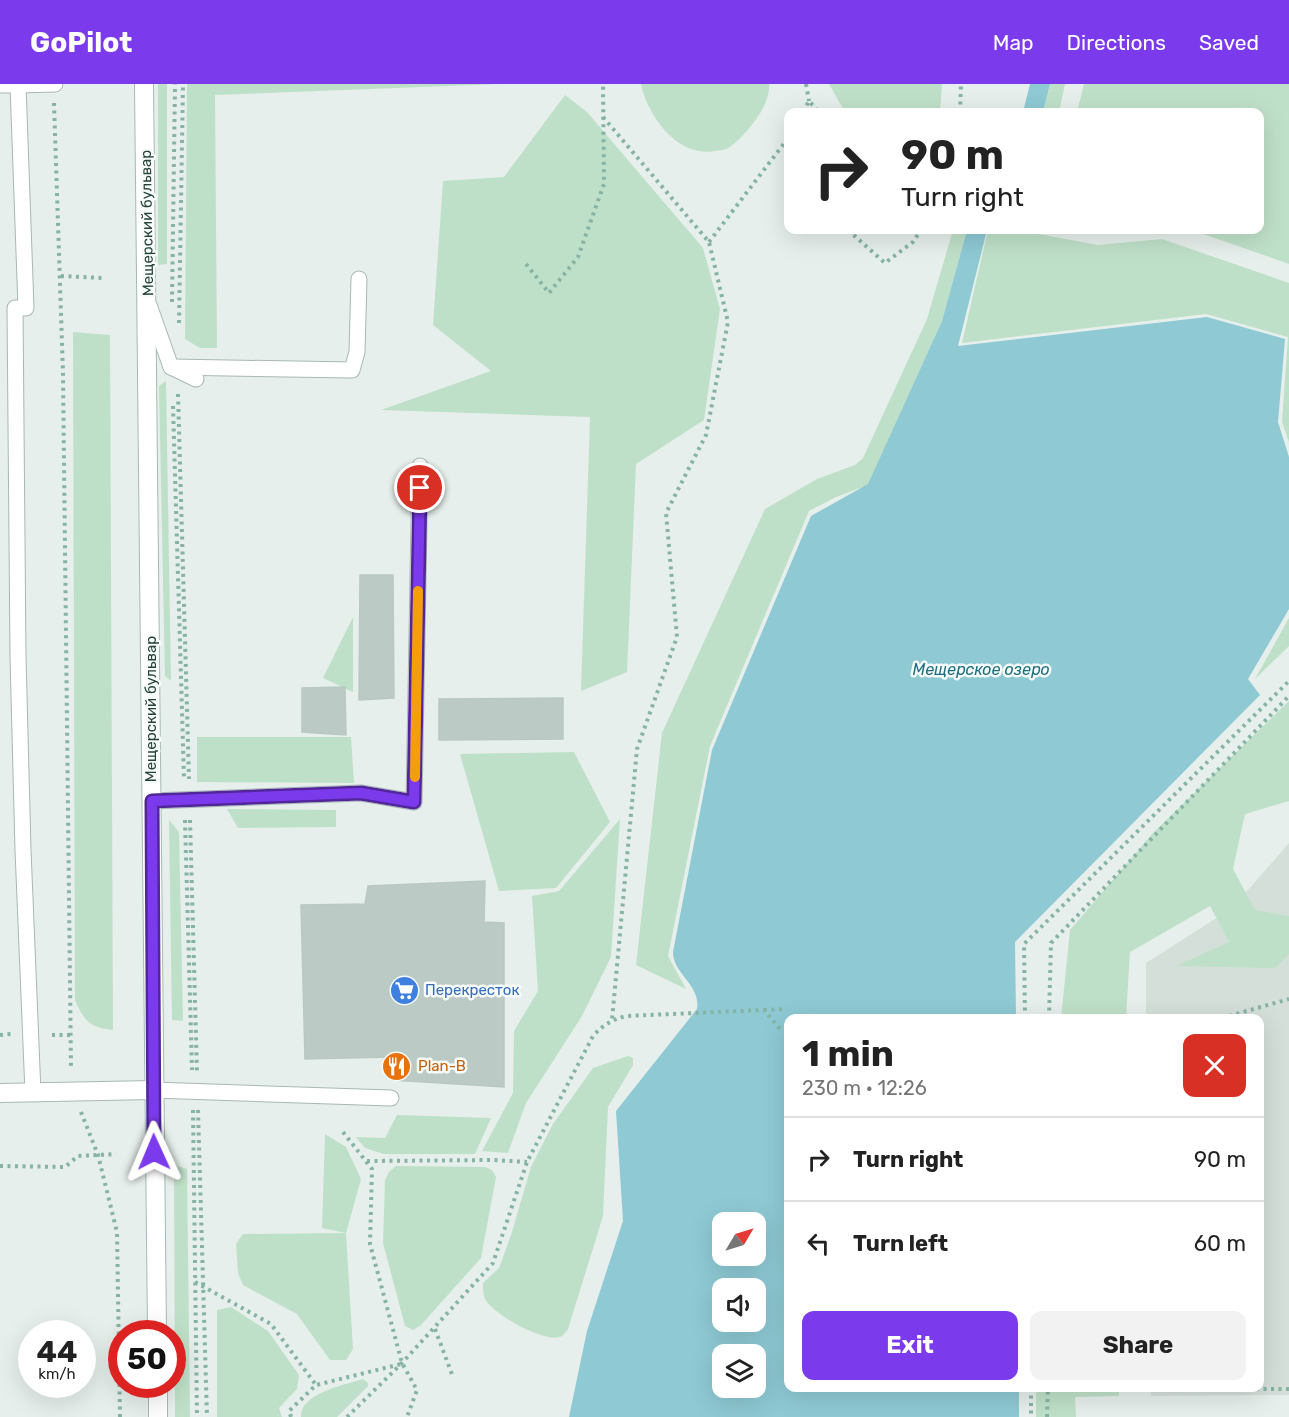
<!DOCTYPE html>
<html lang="en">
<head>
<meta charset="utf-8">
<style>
  :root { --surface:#fff; --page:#f2f2f2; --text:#222; --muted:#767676; --line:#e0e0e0; --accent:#7c3aed }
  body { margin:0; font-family:Rubik,sans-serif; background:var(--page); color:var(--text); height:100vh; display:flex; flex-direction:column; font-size:22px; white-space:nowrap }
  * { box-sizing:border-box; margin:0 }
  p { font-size:20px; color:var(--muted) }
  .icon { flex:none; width:33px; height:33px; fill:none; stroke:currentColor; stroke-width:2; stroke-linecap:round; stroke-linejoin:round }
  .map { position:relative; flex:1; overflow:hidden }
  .sheet { position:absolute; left:784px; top:930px; width:480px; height:378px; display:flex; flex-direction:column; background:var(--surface); border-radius:12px; box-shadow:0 6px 24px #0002 }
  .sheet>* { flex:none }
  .guide { position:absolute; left:784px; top:24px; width:480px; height:126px; border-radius:12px; box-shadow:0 6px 24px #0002; background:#fff; color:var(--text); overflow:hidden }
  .needle { width:39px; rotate:52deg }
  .buttons { position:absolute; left:712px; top:1128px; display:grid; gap:12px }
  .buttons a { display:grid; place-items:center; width:54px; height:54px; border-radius:12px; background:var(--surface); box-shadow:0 6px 24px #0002; font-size:30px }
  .speed { position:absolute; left:18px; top:1236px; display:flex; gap:12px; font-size:30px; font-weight:700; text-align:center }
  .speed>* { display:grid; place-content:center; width:78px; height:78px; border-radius:50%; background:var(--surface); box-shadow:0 6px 24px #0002; line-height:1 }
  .speed small { font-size:15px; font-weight:400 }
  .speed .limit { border:9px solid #d22; background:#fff; color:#111 }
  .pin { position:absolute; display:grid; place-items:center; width:51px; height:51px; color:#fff; margin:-26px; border:3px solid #fff; border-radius:50%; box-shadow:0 2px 6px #0007 }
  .me { position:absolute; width:66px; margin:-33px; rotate:359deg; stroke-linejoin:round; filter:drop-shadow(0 0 4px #0008) }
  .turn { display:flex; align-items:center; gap:21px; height:126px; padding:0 18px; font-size:27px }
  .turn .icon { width:78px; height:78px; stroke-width:2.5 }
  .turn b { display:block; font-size:42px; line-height:51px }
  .round { display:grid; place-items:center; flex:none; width:63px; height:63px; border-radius:12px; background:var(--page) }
  .summary { display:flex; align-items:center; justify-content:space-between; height:102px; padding:0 18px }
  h1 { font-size:36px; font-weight:700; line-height:45px }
  .action { display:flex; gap:12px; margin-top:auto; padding:12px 18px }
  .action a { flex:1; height:69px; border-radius:12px; background:var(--accent); color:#fff; font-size:24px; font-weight:700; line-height:69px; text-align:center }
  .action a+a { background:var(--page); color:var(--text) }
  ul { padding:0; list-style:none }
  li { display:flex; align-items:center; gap:18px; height:84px; padding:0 18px; border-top:2px solid var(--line) }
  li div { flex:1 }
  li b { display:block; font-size:22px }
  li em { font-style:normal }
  header { display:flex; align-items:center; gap:36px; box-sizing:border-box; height:84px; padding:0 30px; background:var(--accent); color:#fff }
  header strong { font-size:28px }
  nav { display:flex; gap:33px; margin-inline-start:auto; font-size:21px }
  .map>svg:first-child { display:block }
  .built { fill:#d4dfda }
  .green { fill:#bfe0c8 }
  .water { fill:#8ec9d4; fill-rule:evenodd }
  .building { fill:#bbcac4; stroke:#b8c9c2; stroke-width:1.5 }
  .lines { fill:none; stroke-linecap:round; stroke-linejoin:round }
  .lane-casing { stroke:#a8b8b2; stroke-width:17 }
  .street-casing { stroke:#a8b8b2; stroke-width:20 }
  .secondary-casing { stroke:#a4bbb3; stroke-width:20 }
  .path { stroke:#86b3a5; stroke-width:4; stroke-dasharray:3 4.5; stroke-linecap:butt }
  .lane { stroke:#fff; stroke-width:15 }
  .street { stroke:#fff; stroke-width:18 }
  .secondary { stroke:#fff; stroke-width:18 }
  .route-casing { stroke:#51269a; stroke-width:15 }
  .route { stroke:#7c3aed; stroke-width:10 }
  .slow { stroke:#f59e0b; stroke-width:10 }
  .labels { text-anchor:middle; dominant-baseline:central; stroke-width:5; stroke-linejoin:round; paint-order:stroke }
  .street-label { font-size:15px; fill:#24423a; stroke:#f7fbf9 }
  .shop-label { font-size:15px; fill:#366cbe; stroke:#f7fbf9; text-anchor:start }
  .food-label { font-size:15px; fill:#c56008; stroke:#f7fbf9; text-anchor:start }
  .water-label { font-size:16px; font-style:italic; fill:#1c6f80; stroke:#f7fbf9 }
</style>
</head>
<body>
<header>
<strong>GoPilot</strong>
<nav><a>Map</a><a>Directions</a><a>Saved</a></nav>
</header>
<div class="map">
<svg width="1289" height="1333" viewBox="0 0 1289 1333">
  <rect width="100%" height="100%" fill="#e6efeb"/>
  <!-- built -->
  <polygon class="built" points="1289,759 1289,1311 1151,1312 1151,1304 1260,1304 1260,934 1146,934 1146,879 1232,824"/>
  <!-- green -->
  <g class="green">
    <polygon points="158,0 167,0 167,180 158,181"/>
    <polygon points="187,0 499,0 215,11 217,264 200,264 185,255"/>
    <path d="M 641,0 L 769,0 C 770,14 762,27 754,38 C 747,47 738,58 728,64 C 725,66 719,66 715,67 C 678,74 648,33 641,0 Z"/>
    <polygon points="829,0 942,0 940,28 845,28"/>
    <polygon points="1050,0 1065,0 1059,28 1043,28"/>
    <polygon points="1084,0 1289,0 1289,180 1192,146 1260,146 1260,28 1077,28"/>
    <polygon points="565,11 587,28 703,164 720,225 704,336 636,380 627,588 581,607 590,333 381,326 491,287 433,241 443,97 504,93"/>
    <polygon points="953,146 967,146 942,237 868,401 836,413 809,427 710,662 668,872 686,905 636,881 662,649 765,425 817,395 855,381 863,374 927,235"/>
    <polygon points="988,146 1017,146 1098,161 1162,155 1289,199 1289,358 1282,338 1288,253 1206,230 962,259"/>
    <path d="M 73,248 L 110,251 L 113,946 C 90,944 84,937 75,916 Z"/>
    <polygon points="166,297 171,597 165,592 159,302"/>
    <polygon points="353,533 353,608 323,594"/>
    <polygon points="1289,534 1289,562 1255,595"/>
    <polygon points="1289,617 1289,717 1245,730 1233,785 1255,826 1289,832 1289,870 1275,884 1176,882 1229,858 1210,822 1130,868 1126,934 1061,934 1070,846 1154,748"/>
    <polygon points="197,653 351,653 354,699 197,698"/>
    <polygon points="574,668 610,738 556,804 499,807 460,670"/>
    <polygon points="227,725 336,726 336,743 238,744"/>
    <polygon points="620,735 611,873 582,932 526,1019 508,1069 482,1067 513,1009 514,947 538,907 532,812 559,807"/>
    <polygon points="169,736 179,748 183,937 172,936"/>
    <path d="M 628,972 L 633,974 L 633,981 L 608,1023 L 603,1132 L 568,1245 C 568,1246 562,1252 562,1252 C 546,1261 496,1231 487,1218 C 483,1212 483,1206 483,1199 L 499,1184 L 511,1151 L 531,1083 L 553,1040 L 593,984 Z"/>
    <polygon points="397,1031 398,1031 491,1034 475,1070 384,1070 365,1064 356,1053 385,1054"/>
    <polygon points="325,1050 346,1063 361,1095 346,1149 353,1265 346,1276 330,1276 297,1230 243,1201 238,1189 236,1160 243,1150 346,1149 322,1144"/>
    <polygon points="174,1081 187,1085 190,1333 175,1333"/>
    <polygon points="396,1082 485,1083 492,1086 496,1093 481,1174 420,1242 413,1246 405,1242 383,1159 385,1096 389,1088"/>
    <polygon points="231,1223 268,1247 299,1291 297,1305 279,1324 282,1333 217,1333 217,1226"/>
    <path d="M 363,1295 L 368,1299 L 368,1302 L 337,1333 L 301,1333 C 300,1309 345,1301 363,1295 Z"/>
    <polygon points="1036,1304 1119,1304 1119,1312 1075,1313 1076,1333 1036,1333"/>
  </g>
  <!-- water -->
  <g class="water">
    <polygon points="1030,0 1050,0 1043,28 1023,28"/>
    <path d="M 967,146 L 987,146 L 958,262 L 1207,233 L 1285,255 L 1278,338 L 1289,373 L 1289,525 L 1248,595 L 1260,611 L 1015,858 L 1016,934 L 789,934 L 789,1304 L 1019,1304 L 1019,1333 L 569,1333 L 587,1247 L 623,1137 L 616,1027 L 697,925 C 701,901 673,890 673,868 L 712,666 L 811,432 L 868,400 L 942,237 ZM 723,1138 L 756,1138 L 756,1172 L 723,1172 ZM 723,1204 L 756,1204 L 756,1238 L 723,1238 ZM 723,1270 L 756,1270 L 756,1304 L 723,1304 Z"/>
  </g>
  <!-- building -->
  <g class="building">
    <polygon points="360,491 393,491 394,614 359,616"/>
    <polygon points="345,603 346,651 302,648 302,604"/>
    <polygon points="563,614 563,655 439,656 439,615"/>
    <polygon points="485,797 484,838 504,839 504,1003 392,996 391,973 305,975 301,821 365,820 368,802"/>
  </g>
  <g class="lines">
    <defs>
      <g id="lane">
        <polyline points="0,1 18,1 26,224 15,224 18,572 23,766 33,1009"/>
        <polyline points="18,1 55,0"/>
        <polyline points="149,221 171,283 196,295"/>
        <polyline points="171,283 352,286 357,268 359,195"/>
        <polyline points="152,717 361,709 414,718 420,382"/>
        <polyline points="153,1006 391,1014"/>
      </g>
      <polyline id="street" points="0,1009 153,1006"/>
      <g id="secondary">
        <polyline points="144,0 157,1250"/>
        <polyline points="158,1300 158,1333"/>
      </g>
    </defs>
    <!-- lane casing -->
    <use href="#lane" class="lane-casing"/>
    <!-- street casing -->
    <use href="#street" class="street-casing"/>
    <!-- secondary casing -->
    <use href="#secondary" class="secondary-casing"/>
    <!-- path -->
    <g class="path">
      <polyline points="806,0 809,17"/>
      <polyline points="54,19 63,290 71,986"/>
      <polyline points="803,28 809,17 819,28"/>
      <polyline points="960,28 961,0"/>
      <polyline points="603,33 709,158 728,238 706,351 666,429 677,553 637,665 612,936"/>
      <polyline points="848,146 885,179 913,158 921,146"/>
      <polyline points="709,158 789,53"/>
      <polyline points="526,180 549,209 578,173 604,100 603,0"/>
      <polyline points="61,192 104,194"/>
      <polyline points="172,218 175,0"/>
      <polyline points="179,239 183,0"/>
      <polyline points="178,310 189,695"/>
      <polyline points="173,322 184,695"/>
      <polyline points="185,736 192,986"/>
      <polyline points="190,736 197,989"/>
      <polyline points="764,926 786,925"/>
      <polyline points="1025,934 1024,860 1289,597"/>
      <polyline points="1049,934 1051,859 1289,612"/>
      <polyline points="1222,934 1289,915"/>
      <polyline points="0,951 11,950"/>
      <polyline points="52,951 70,951"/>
      <polyline points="193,1026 197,1333"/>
      <polyline points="198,1026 207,1333"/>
      <polyline points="81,1028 98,1071 117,1148 120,1333"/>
      <polyline points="343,1048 372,1085 370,1160 402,1279 417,1306 407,1333"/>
      <polyline points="367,1077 494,1076 527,1078"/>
      <polyline points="0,1082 65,1083 78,1072 116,1070"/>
      <polyline points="195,1198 271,1240 316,1301"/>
      <polyline points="435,1245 453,1293"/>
      <polyline points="1031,1304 1031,1333"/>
      <polyline points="1031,1306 1289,1305"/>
      <polyline points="291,1333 289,1327 316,1301 401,1280"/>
      <path d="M 347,1333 L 402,1279 L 493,1179 L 527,1078 L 593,952 C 603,941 611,936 626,932 L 764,926 L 780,945 L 789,945"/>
      <polyline points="1047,1333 1048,1304"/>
    </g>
    <!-- lane -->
    <use href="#lane" class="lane"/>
    <!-- street -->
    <use href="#street" class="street"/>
    <!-- secondary -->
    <use href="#secondary" class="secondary"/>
  </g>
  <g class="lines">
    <defs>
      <polyline id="route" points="154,1068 152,717 361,709 414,718 420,404"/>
    </defs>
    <!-- route casing -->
    <use href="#route" class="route-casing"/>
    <!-- route -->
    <use href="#route" class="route"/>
    <!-- slow -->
    <polyline class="slow" points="415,693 418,507"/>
  </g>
  <!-- icons -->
  <defs>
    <symbol id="supermarket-disc" viewBox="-11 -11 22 22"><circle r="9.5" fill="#3f7fe0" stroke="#f7fbf9"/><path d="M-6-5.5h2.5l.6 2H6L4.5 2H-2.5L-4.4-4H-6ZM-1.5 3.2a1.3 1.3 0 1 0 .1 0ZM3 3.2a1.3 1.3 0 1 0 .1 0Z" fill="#fff"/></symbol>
    <symbol id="restaurant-disc" viewBox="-11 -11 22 22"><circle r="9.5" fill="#e8710a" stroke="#f7fbf9"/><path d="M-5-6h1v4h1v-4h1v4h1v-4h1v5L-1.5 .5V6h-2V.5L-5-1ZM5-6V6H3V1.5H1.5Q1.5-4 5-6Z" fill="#fff"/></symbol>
  </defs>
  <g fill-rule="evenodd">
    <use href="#supermarket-disc" x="388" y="890" width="33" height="33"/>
    <use href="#restaurant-disc" x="380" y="966" width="33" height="33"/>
  </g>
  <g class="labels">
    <!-- street labels -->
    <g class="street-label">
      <text transform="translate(147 139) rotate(-91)">Мещерский бульвар</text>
      <text transform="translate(151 625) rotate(-90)">Мещерский бульвар</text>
    </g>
    <!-- shop labels -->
    <g class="shop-label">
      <text x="425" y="906">Перекресток</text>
    </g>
    <!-- food labels -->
    <g class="food-label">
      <text x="418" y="982">Plan-B</text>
    </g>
    <!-- water labels -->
    <g class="water-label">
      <text x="981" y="585">Мещерское озеро</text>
    </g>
  </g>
</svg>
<div class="buttons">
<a><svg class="needle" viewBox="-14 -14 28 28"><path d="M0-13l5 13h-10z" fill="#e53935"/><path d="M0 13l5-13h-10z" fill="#767676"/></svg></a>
<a><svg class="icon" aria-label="sound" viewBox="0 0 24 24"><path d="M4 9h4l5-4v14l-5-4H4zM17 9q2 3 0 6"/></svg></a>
<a><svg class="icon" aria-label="layers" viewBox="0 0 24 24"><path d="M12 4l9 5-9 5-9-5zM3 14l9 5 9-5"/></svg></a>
</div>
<div class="speed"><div>44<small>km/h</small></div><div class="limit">50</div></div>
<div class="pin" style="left:420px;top:404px;background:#d93025"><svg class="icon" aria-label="arrive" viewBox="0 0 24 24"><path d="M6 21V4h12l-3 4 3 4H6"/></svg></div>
<svg class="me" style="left:154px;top:1068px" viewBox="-20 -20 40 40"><path d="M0-17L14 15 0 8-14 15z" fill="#7c3aed" stroke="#fff" stroke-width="4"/></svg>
<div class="guide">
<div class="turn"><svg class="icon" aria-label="right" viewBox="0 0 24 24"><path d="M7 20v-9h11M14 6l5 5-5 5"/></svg><div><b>90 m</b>Turn right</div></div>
</div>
<section class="sheet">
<div class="summary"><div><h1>1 min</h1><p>230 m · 12:26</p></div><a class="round" style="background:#d93025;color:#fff"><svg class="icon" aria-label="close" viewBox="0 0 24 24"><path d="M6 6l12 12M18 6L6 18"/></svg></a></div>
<ul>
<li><svg class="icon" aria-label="right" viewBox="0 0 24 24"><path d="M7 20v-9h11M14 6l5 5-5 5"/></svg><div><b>Turn right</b></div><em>90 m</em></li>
<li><svg class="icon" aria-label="left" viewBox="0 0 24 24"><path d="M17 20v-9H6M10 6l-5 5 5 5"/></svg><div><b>Turn left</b></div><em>60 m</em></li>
</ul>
<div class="action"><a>Exit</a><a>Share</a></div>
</section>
</div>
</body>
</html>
